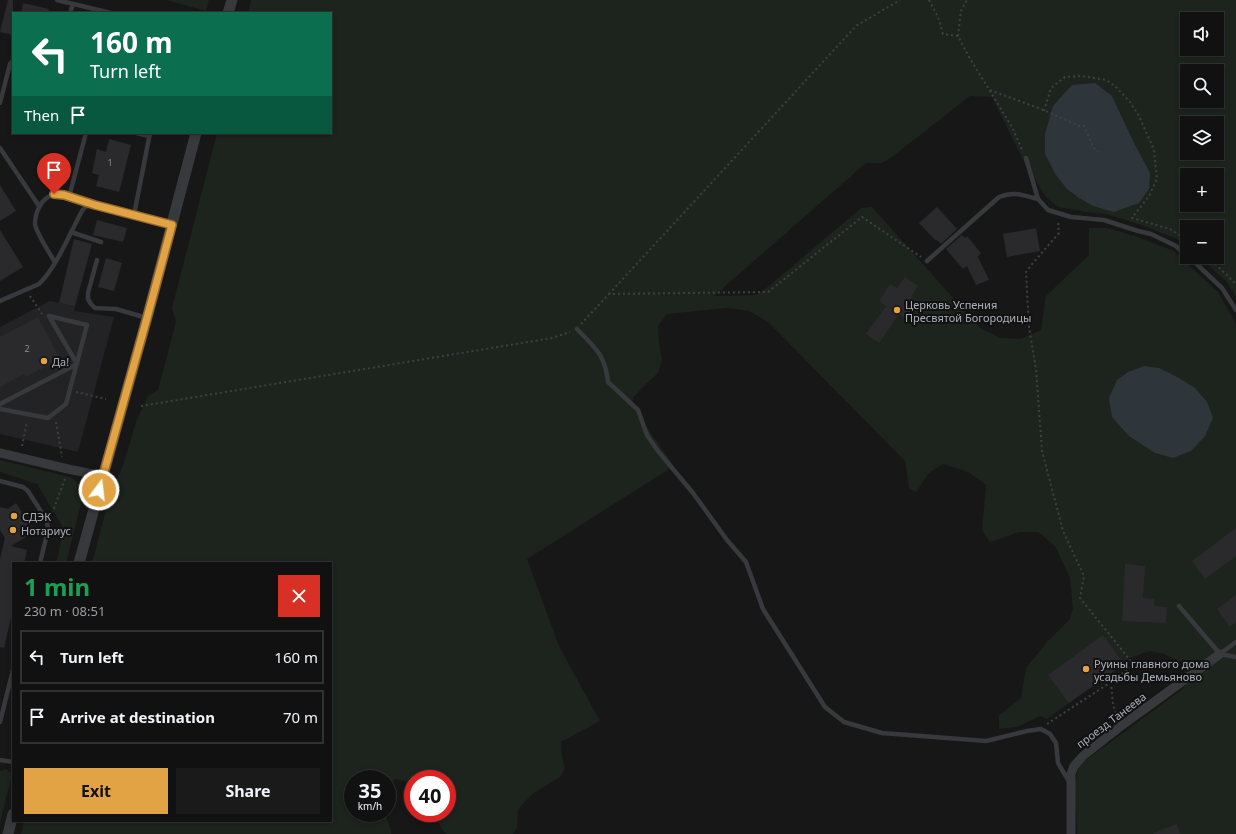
<!DOCTYPE html>
<html lang="en">
<head>
<meta charset="utf-8">
<style>
  :root { --surface:#111112; --page:#1a1a1b; --text:#f1f3f6; --muted:#9c9d9f; --line:#303132; --accent:#e2a345 }
  body { margin:0; font-family:"Noto Sans",sans-serif; background:var(--page); color:var(--text); height:100vh; display:flex; flex-direction:column; font-size:15px; white-space:nowrap }
  * { box-sizing:border-box; margin:0 }
  p { font-size:13px; color:var(--muted) }
  .icon { flex:none; width:22px; height:22px; fill:none; stroke:currentColor; stroke-width:2; stroke-linecap:round; stroke-linejoin:round }
  .map { position:relative; flex:1; overflow:hidden }
  .panel { position:absolute; left:12px; top:562px; width:320px; height:260px; display:flex; flex-direction:column; background:var(--surface); border-radius:0px; box-shadow:0 2px 6px #0003,0 0 0 1px var(--line) }
  .panel>* { flex:none }
  .hud { position:absolute; left:12px; top:12px; width:320px; height:122px; border-radius:0px; box-shadow:0 2px 6px #0003,0 0 0 1px var(--line); background:#0b6e4f; color:#fff; overflow:hidden }
  .tools { position:absolute; left:1180px; top:12px; display:grid; gap:8px }
  .tools a { display:grid; place-items:center; width:44px; height:44px; border-radius:0px; background:var(--surface); box-shadow:0 2px 6px #0003,0 0 0 1px var(--line); font-size:20px }
  .speed { position:absolute; left:344px; top:770px; display:flex; gap:8px; font-size:20px; font-weight:700; text-align:center }
  .speed>* { display:grid; place-content:center; width:52px; height:52px; border-radius:50%; background:var(--surface); box-shadow:0 2px 6px #0003,0 0 0 1px var(--line); line-height:1 }
  .speed small { font-size:10px; font-weight:400 }
  .speed .limit { border:6px solid #d22; background:#fff; color:#111 }
  .pin { position:absolute; display:grid; place-items:center; width:34px; height:34px; color:#fff; margin:-41px -17px; border-radius:50% 50% 50% 0; rotate:-45deg; box-shadow:0 0 4px #0007 }
  .pin .icon { rotate:45deg }
  .me { position:absolute; width:44px; margin:-22px; rotate:15deg; stroke-linejoin:round; filter:drop-shadow(0 0 3px #0008) }
  .turn { display:flex; align-items:center; gap:14px; height:84px; padding:0 12px; font-size:18px }
  .turn .icon { width:52px; height:52px; stroke-width:2.5 }
  .turn b { display:block; font-size:28px; line-height:34px }
  .then { display:flex; align-items:center; height:38px; padding:0 12px; background:#0003; gap:8px; font-size:15px }
  .round { display:grid; place-items:center; flex:none; width:42px; height:42px; border-radius:0px; background:var(--page) }
  .headline { display:flex; align-items:center; justify-content:space-between; height:68px; padding:0 12px }
  h1 { font-size:24px; font-weight:700; line-height:30px; color:#1e9e55 }
  .button { display:flex; gap:8px; margin-top:auto; padding:8px 12px }
  .button a { flex:1; height:46px; border-radius:0px; background:var(--accent); color:#111; font-size:16px; font-weight:700; line-height:46px; text-align:center }
  .button a+a { background:var(--page); color:var(--text) }
  ul { padding:0; list-style:none }
  li { display:flex; align-items:center; gap:12px; height:54px; margin:0 8px 6px; padding:0 4px; border:2px solid var(--line); border-radius:0px }
  li div { flex:1 }
  li b { display:block; font-size:15px }
  li em { font-style:normal }
  .map>svg:first-child { display:block }
  .built { fill:#232325 }
  .green { fill:#1d231d; fill-rule:evenodd }
  .water { fill:#2e363b }
  .building { fill:#2a2a2c }
  .lines { fill:none; stroke-linecap:round; stroke-linejoin:round }
  .path { stroke:#3e4044; stroke-width:2; stroke-dasharray:2 3; stroke-linecap:butt }
  .service { stroke:#38393d; stroke-width:4.5 }
  .minor { stroke:#38393d; stroke-width:9 }
  .tertiary { stroke:#38393d; stroke-width:11 }
  .route-casing { stroke:#936a2d; stroke-width:10 }
  .route { stroke:#e2a345; stroke-width:7 }
  .poi-dot { fill:#e2a345; stroke:#121213; stroke-width:1.5 }
  .labels { text-anchor:middle; dominant-baseline:central; stroke-width:4; stroke-linejoin:round; paint-order:stroke }
  .number-label { font-size:9px; fill:#898d94 }
  .poi-label { font-size:11px; fill:#aaafb7; stroke:#121213; text-anchor:start }
  .street-label { font-size:11px; fill:#aaafb7; stroke:#121213 }
</style>
</head>
<body>
<div class="map">
<svg width="1236" height="834" viewBox="0 0 1236 834">
  <rect width="100%" height="100%" fill="#171718"/>
  <!-- built -->
  <polygon class="built" points="50,301 75,306 74,311 114,317 78,452 0,434 0,327"/>
  <!-- green -->
  <g class="green">
    <polygon points="166,0 209,0 206,11"/>
    <path d="M 251,0 L 1236,0 L 1236,297 L 1226,281 L 1199,257 L 1217,257 L 1217,227 L 1187,227 L 1187,247 L 1177,239 L 1138,224 L 1106,214 L 1086,212 L 1058,207 L 1046,197 L 1024,162 L 992,97 L 970,96 L 892,157 L 882,163 L 866,163 L 714,296 L 756,295 L 769,286 L 861,208 L 872,207 L 979,327 L 1000,338 L 1021,339 L 1041,330 L 1046,296 L 1089,255 L 1089,228 L 1107,228 L 1135,236 L 1174,251 L 1218,292 L 1236,324 L 1236,834 L 1077,834 L 1075,787 L 1078,766 L 1184,688 L 1187,678 L 1182,663 L 1164,654 L 1150,651 L 1130,658 L 1047,719 L 1040,716 L 1017,727 L 999,729 L 999,715 L 1021,698 L 1026,668 L 1048,641 L 1070,619 L 1073,608 L 1070,578 L 1055,546 L 1038,532 L 1020,532 L 990,542 L 982,531 L 986,485 L 968,472 L 943,464 L 929,473 L 916,492 L 909,488 L 905,461 L 768,322 L 749,311 L 728,308 L 667,314 L 658,326 L 659,342 L 662,360 L 658,373 L 642,388 L 633,398 L 634,409 L 674,466 L 527,559 L 559,646 L 600,721 L 561,742 L 562,756 L 565,769 L 560,777 L 532,794 L 518,810 L 517,828 L 513,834 L 446,834 L 441,828 L 435,813 L 447,813 L 447,779 L 413,779 L 413,783 L 396,779 L 387,783 L 387,779 L 353,779 L 353,813 L 385,813 L 391,830 L 391,834 L 21,834 L 24,821 L 331,821 L 331,563 L 92,563 L 111,491 L 122,468 L 137,419 L 148,396 L 158,390 L 176,322 L 172,308 L 217,133 L 331,133 L 331,13 L 248,13 ZM 1187,19 L 1217,19 L 1217,49 L 1187,49 ZM 1187,71 L 1217,71 L 1217,101 L 1187,101 ZM 1187,123 L 1217,123 L 1217,153 L 1187,153 ZM 1187,175 L 1217,175 L 1217,205 L 1187,205 Z"/>
    <path d="M 0,460 L 70,477 C 78,482 83,486 83,496 L 66,563 L 56,563 L 64,529 L 37,484 L 0,472 Z"/>
    <polygon points="6,769 11,773 11,778 0,823 0,771"/>
  </g>
  <!-- water -->
  <g class="water">
    <polygon points="1095,83 1112,96 1133,141 1150,173 1149,189 1139,203 1114,212 1093,206 1079,198 1067,189 1056,175 1045,154 1045,134 1053,106 1072,85"/>
    <polygon points="1144,366 1159,368 1179,378 1195,388 1207,402 1213,418 1205,436 1191,451 1173,458 1155,453 1129,436 1112,417 1109,398 1117,380 1128,372"/>
  </g>
  <!-- building -->
  <g class="building">
    <polygon points="8,0 13,0 13,35 0,32"/>
    <polygon points="23,3 49,9 48,13 21,13"/>
    <polygon points="109,139 131,145 119,192 96,186 99,175 92,173 97,149 106,152"/>
    <polygon points="0,185 16,211 0,221"/>
    <polygon points="937,207 957,229 941,244 937,240 936,241 919,223"/>
    <polygon points="97,220 127,228 123,242 93,235"/>
    <polygon points="1036,228 1040,251 1007,257 1003,234"/>
    <polygon points="0,230 23,267 0,281"/>
    <polygon points="962,235 965,238 967,236 981,253 978,257 989,280 976,285 967,266 963,269 946,249"/>
    <polygon points="74,239 92,244 75,306 59,303"/>
    <polygon points="106,258 122,263 114,291 98,287"/>
    <polygon points="905,277 918,286 911,297 917,302 906,319 899,314 879,343 866,334 886,306 879,301 890,284 897,288"/>
    <polygon points="38,317 60,359 26,377 24,374 0,387 0,337"/>
    <polygon points="16,503 34,532 11,546 27,550 24,563 13,563 13,608 4,648 0,647 0,559 5,538 0,530 0,507 8,509"/>
    <polygon points="1236,528 1236,556 1205,579 1192,561"/>
    <polygon points="1125,564 1145,566 1143,598 1154,599 1154,606 1167,607 1166,623 1122,621"/>
    <polygon points="1236,595 1236,622 1230,627 1217,609"/>
    <polygon points="1103,635 1124,664 1069,703 1048,675"/>
    <polygon points="1177,824 1180,834 1153,834 1153,833"/>
  </g>
  <g class="lines">
    <!-- path -->
    <g class="path">
      <polyline points="929,0 938,17 943,34 958,36 969,57 1012,127 1023,152"/>
      <polyline points="958,36 961,11 967,0"/>
      <polyline points="990,90 1046,111 1079,126 1084,126 1093,147 1098,152"/>
      <polyline points="1044,111 1051,88 1065,77 1082,76 1106,80 1116,87 1130,102 1139,116 1154,150 1157,179 1149,196 1132,218 1170,229 1187,240"/>
      <polyline points="1208,257 1233,281 1236,285"/>
      <polyline points="609,294 856,26 900,0"/>
      <polyline points="30,296 42,314"/>
      <polyline points="581,324 609,294 768,292 862,217 921,257"/>
      <polyline points="76,392 106,399"/>
      <polyline points="141,406 552,338 570,332"/>
      <polyline points="56,422 62,457"/>
      <polyline points="22,446 27,422"/>
      <polyline points="51,513 54,508 65,479"/>
      <polyline points="1111,682 1113,705 1117,716"/>
      <polyline points="1047,724 1111,682 1134,665 1080,598 1084,576 1063,531 1042,451 1036,369 1029,327 1027,291 1026,272 1033,263 1059,233 1058,226 1059,221"/>
    </g>
    <!-- service -->
    <g class="service">
      <polyline points="57,0 111,13"/>
      <polyline points="70,13 73,4"/>
      <polyline points="0,103 10,64 13,60"/>
      <polyline points="136,133 149,136"/>
      <polyline points="0,148 39,206"/>
      <polyline points="1026,158 1038,199 1048,210 1071,217 1104,220 1138,231 1151,234 1176,246 1187,256"/>
      <polyline points="69,197 86,133"/>
      <polyline points="134,215 150,133"/>
      <polyline points="71,232 101,242"/>
      <polyline points="1189,257 1222,288 1236,310"/>
      <polyline points="97,260 88,293 88,299 91,304 95,308 116,309 147,318"/>
      <path d="M 927,261 L 999,197 C 1015,191 1022,195 1038,199"/>
      <path d="M 55,262 C 51,256 35,230 35,224 C 35,213 41,198 53,195 C 63,192 82,201 92,204"/>
      <path d="M 0,301 L 39,284 C 55,270 71,231 82,211 L 85,207 L 91,205 L 172,225"/>
      <polyline points="49,316 77,364"/>
      <path d="M 577,329 C 595,348 605,354 608,382 L 638,410 L 647,435 L 658,451 L 693,493 L 727,540 L 746,562 L 763,609 L 825,707 L 844,722 L 882,733 L 986,741 L 1027,731 L 1041,729 L 1050,734 L 1056,743 L 1058,763 L 1070,783"/>
      <polyline points="0,404 77,364"/>
      <polyline points="0,409 48,418 66,404 87,325 49,316"/>
      <polyline points="0,481 23,487 28,491 47,521 48,530 40,563"/>
      <polyline points="1179,606 1220,654 1236,657"/>
      <polyline points="1220,654 1236,642"/>
      <polyline points="0,722 13,670"/>
      <polyline points="0,760 13,762"/>
    </g>
    <!-- minor -->
    <g class="minor">
      <polyline points="0,453 68,469 103,476"/>
      <polyline points="1071,834 1071,774 1074,766 1083,756 1121,726 1220,654"/>
    </g>
    <!-- tertiary -->
    <g class="tertiary">
      <polyline points="228,13 232,0"/>
      <polyline points="79,563 147,318 196,133"/>
      <polyline points="8,834 13,814"/>
    </g>
  </g>
  <g class="lines">
    <defs>
      <polyline id="route" points="54,194 64,195 95,205 172,225 147,318 99,490"/>
    </defs>
    <!-- route casing -->
    <use href="#route" class="route-casing"/>
    <!-- route -->
    <use href="#route" class="route"/>
  </g>
  <!-- markers -->
  <g class="poi-dot">
    <circle cx="897" cy="310" r="4"/>
    <circle cx="44" cy="361" r="4"/>
    <circle cx="14" cy="516" r="4"/>
    <circle cx="13" cy="530" r="4"/>
    <circle cx="1086" cy="669" r="4"/>
  </g>
  <g class="labels">
    <!-- number labels -->
    <g class="number-label">
      <text x="110" y="162">1</text>
      <text x="27" y="348">2</text>
    </g>
    <!-- poi labels -->
    <g class="poi-label">
      <text x="905" y="304">Церковь Успения<tspan x="905" dy="13">Пресвятой Богородицы</tspan></text>
      <text x="52" y="361">Да!</text>
      <text x="22" y="516">СДЭК</text>
      <text x="21" y="530">Нотариус</text>
      <text x="1094" y="663">Руины главного дома<tspan x="1094" dy="13">усадьбы Демьяново</tspan></text>
    </g>
    <!-- street labels -->
    <g class="street-label">
      <text transform="translate(1111 720) rotate(-37)">проезд Танеева</text>
    </g>
  </g>
</svg>
<div class="tools">
<a><svg class="icon" aria-label="sound" viewBox="0 0 24 24"><path d="M4 9h4l5-4v14l-5-4H4zM17 9q2 3 0 6"/></svg></a>
<a><svg class="icon" aria-label="search" viewBox="0 0 24 24"><circle cx="10" cy="10" r="6"/><path d="M15 15l6 6"/></svg></a>
<a><svg class="icon" aria-label="layers" viewBox="0 0 24 24"><path d="M12 4l9 5-9 5-9-5zM3 14l9 5 9-5"/></svg></a>
<a>+</a>
<a>−</a>
</div>
<div class="speed"><div>35<small>km/h</small></div><div class="limit">40</div></div>
<div class="pin" style="left:54px;top:194px;background:#d93025"><svg class="icon" aria-label="arrive" viewBox="0 0 24 24"><path d="M6 21V4h12l-3 4 3 4H6"/></svg></div>
<svg class="me" style="left:99px;top:490px" viewBox="-20 -20 40 40"><circle r="17" fill="#e2a345" stroke="#fff" stroke-width="3"/><path d="M0-11L8 9 0 5-8 9z" fill="#fff"/></svg>
<div class="hud">
<div class="turn"><svg class="icon" aria-label="left" viewBox="0 0 24 24"><path d="M17 20v-9H6M10 6l-5 5 5 5"/></svg><div><b>160 m</b>Turn left</div></div>
<div class="then">Then<svg class="icon" aria-label="arrive" viewBox="0 0 24 24"><path d="M6 21V4h12l-3 4 3 4H6"/></svg></div>
</div>
<section class="panel">
<div class="headline"><div><h1>1 min</h1><p>230 m · 08:51</p></div><a class="round" style="background:#d93025;color:#fff"><svg class="icon" aria-label="close" viewBox="0 0 24 24"><path d="M6 6l12 12M18 6L6 18"/></svg></a></div>
<ul>
<li><svg class="icon" aria-label="left" viewBox="0 0 24 24"><path d="M17 20v-9H6M10 6l-5 5 5 5"/></svg><div><b>Turn left</b></div><em>160 m</em></li>
<li><svg class="icon" aria-label="arrive" viewBox="0 0 24 24"><path d="M6 21V4h12l-3 4 3 4H6"/></svg><div><b>Arrive at destination</b></div><em>70 m</em></li>
</ul>
<div class="button"><a>Exit</a><a>Share</a></div>
</section>
</div>
</body>
</html>
